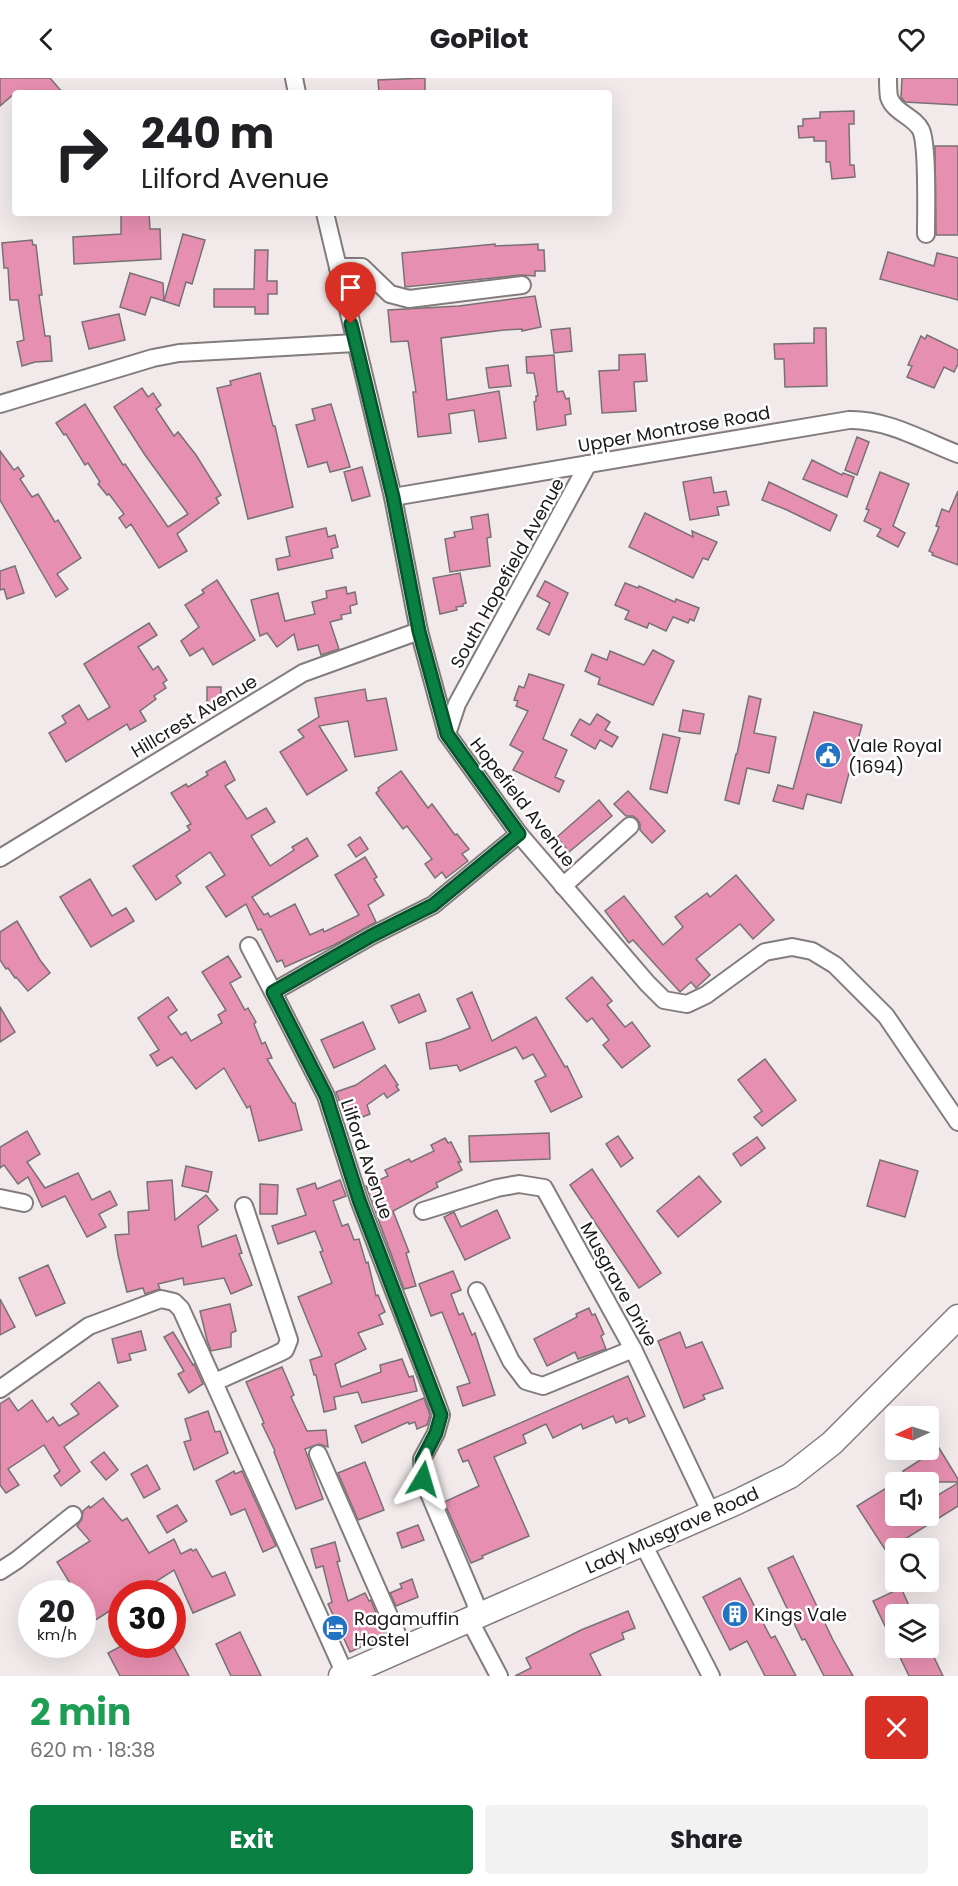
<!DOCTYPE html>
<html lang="en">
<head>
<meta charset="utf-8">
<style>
  :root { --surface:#fff; --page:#f2f2f2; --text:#202124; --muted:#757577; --accent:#0b8043 }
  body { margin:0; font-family:Poppins,sans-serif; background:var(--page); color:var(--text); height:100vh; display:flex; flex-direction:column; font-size:22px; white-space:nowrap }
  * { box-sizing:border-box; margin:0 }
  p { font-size:20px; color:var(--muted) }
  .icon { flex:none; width:33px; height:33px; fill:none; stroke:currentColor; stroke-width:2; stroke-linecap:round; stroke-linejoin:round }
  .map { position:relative; height:1598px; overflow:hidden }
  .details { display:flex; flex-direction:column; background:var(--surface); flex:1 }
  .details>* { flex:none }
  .top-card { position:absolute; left:12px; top:12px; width:600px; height:126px; border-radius:6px; box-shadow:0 6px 24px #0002; background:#fff; color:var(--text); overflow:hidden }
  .needle { width:39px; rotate:266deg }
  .tools { position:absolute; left:885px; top:1328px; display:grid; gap:12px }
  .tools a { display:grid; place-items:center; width:54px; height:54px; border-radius:6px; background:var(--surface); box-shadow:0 6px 24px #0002; font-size:30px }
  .speed { position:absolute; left:18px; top:1502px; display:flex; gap:12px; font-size:30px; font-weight:700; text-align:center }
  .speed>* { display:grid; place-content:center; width:78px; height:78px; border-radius:50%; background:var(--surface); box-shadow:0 6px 24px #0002; line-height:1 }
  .speed small { font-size:15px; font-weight:400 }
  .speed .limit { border:9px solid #d22; background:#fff; color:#111 }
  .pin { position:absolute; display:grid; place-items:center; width:51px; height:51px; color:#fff; margin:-62px -26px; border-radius:50% 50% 50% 0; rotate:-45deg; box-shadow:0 0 6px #0007 }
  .pin .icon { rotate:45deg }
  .me { position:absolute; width:66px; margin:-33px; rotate:7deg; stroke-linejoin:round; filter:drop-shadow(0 0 4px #0008) }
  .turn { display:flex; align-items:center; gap:21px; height:126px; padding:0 30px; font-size:27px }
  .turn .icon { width:78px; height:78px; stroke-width:2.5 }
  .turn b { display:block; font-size:42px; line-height:51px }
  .round { display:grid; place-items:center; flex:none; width:63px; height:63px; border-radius:6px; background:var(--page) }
  .headline { display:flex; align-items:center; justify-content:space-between; height:102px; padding:0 30px }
  h1 { font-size:36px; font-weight:700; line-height:45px; color:#1e9e55 }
  .button { display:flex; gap:12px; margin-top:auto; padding:12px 30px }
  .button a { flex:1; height:69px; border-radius:6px; background:var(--accent); color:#fff; font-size:24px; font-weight:700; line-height:69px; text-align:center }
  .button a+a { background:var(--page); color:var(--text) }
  header { display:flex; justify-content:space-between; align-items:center; height:78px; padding:0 30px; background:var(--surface); font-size:27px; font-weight:700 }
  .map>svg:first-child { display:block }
  .building { fill:#e78fb0; stroke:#787173; stroke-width:1.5 }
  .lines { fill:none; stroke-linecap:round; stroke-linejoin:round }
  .minor-casing { stroke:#837c7c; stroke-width:20 }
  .secondary-casing { stroke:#837c7c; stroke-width:27 }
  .minor { stroke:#fff; stroke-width:16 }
  .secondary { stroke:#fff; stroke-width:24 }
  .route-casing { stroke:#07532c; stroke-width:15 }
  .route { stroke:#0b8043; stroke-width:10 }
  .labels { text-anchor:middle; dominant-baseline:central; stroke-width:5; stroke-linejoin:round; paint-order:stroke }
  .street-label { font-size:18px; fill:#1b1919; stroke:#fff }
  .poi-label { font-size:18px; fill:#1b1919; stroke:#fff; text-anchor:start }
</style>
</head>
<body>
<header><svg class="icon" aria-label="back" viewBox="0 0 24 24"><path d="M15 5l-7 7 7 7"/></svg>GoPilot<svg class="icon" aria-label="heart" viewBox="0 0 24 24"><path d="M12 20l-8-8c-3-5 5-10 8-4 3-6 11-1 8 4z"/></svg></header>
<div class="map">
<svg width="958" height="1598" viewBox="0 0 958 1598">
  <rect width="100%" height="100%" fill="#f2eaea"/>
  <!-- building -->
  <g class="building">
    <polygon points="0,0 50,0 63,15 15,15 0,28"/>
    <polygon points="425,0 425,15 379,15 378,2"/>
    <polygon points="902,0 958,0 958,27 905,24 901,19"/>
    <polygon points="854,33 854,46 849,46 850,87 854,87 855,99 832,101 830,84 826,84 826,63 814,63 814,59 799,60 798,48 803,48 803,41 820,40 820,34"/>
    <polygon points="935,68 958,68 958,157 936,157"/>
    <polygon points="121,135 149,135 150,151 160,151 161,181 74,186 73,159 121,156"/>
    <polygon points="183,156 205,162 192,206 186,204 179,228 164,223"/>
    <polygon points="32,162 33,167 36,167 42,217 39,217 45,258 50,258 52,283 35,284 22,288 17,264 24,262 18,222 10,222 8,190 4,190 2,165"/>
    <polygon points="495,166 495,168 538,166 538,172 544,172 545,193 535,193 535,198 521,197 405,209 402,175"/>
    <polygon points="255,172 268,172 267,203 277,203 277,216 268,216 268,236 255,236 255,229 214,229 214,211 254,211"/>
    <polygon points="888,174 934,188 937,175 958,180 958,222 880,201"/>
    <polygon points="130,195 163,205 164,223 151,219 145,237 120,229"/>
    <polygon points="535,218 541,249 522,253 522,251 504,252 441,260 447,322 499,313 506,360 479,364 474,332 449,336 451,355 418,359 413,314 416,314 408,263 391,264 388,232 459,228"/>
    <polygon points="119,236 125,262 89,271 82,244"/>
    <polygon points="570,250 572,273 554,275 551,252"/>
    <polygon points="814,250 826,250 827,308 785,309 784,281 775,281 774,266 814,265"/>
    <polygon points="927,257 958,272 958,286 954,294 944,289 934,310 907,299 912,288 908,287 921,258 925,261"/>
    <polygon points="645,276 647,303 634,304 636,333 602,335 599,293 619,292 619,277"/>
    <polygon points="554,277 557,314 563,313 566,321 569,320 571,336 565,337 566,347 537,352 534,324 536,323 536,318 538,318 534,295 527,295 526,279"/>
    <polygon points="508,287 511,308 489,310 486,290"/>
    <polygon points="260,295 273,348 275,348 293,429 248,441 217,310 231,307 230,303"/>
    <polygon points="142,310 148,319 153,315 161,327 156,331 174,358 178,354 196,377 221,417 216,420 219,425 177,456 187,473 159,490 131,446 126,450 119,440 124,436 109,416 107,417 98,406 100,404 88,385 85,387 66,356 64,357 56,345 85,326 123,387 125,386 168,449 188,436 145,377 114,329"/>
    <polygon points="331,326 350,389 330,394 327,384 308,389 296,347 315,342 312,331"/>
    <polygon points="857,359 869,364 857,397 845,392"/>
    <polygon points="0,373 14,392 18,389 24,398 20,401 32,419 38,416 55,444 58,442 81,480 57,496 68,511 56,519 0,422"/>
    <polygon points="812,382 842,397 843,395 854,399 847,419 803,401"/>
    <polygon points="362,389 370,418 352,423 344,394"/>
    <polygon points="880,394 909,406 893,448 905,455 898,469 877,458 881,451 864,443 869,432 866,431"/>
    <polygon points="711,399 714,415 726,413 729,427 717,429 719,437 690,442 683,404"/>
    <polygon points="769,404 837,437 830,453 787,432 762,422"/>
    <polygon points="958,413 958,487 932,477 933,475 929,473 939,449 936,448 942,431 949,434"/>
    <polygon points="645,435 693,459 692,453 717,464 708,482 703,480 693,500 629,469"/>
    <polygon points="488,436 491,459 487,460 490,488 450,494 445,461 455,459 454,454 473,451 471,439"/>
    <polygon points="326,450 328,459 335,457 338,469 331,471 333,480 278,492 276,481 290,478 286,459"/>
    <polygon points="15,488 24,515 7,521 4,511 0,512 0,493"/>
    <polygon points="460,495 466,525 463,526 463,528 456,529 457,532 440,536 433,500"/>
    <polygon points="217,502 255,562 213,587 203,570 190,578 181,563 199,549 185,527 204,515 202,512"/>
    <polygon points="545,503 568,515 549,557 537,551 550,525 537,518"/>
    <polygon points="625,505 638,510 639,508 675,524 676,521 699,530 694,543 690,541 688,545 673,539 666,553 649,545 647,550 625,541 629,533 615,527"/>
    <polygon points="346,509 347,516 355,514 357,526 350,528 351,535 341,537 342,541 330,544 339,571 321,577 318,567 298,572 294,556 277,569 267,555 260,558 251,522 278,515 285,543 315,536 312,524 327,520 326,513"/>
    <polygon points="149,545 157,557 138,569 153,592 158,588 167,602 163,605 166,610 154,618 156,621 140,633 146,643 130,652 127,646 66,684 49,655 66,645 62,638 79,627 88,642 110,629 84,586"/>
    <polygon points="653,572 674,583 653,627 598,606 600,600 585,593 592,576 607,582 610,573 644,587"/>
    <polygon points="529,596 564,607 543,661 567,672 555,699 564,703 559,714 513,692 523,674 510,667 528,633 516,628 518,623 514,622 519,608 524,610"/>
    <rect x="207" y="609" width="14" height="16"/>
    <polygon points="365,611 367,623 386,620 397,672 355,679 348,643 319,648 347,692 307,717 280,674 304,659 298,652 319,639 315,620"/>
    <polygon points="749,618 761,621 754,655 776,659 769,695 747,690 739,726 725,722 736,676 737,676"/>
    <polygon points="683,632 704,636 700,656 679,653"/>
    <polygon points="814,634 862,647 841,725 807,716 803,731 773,723 778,707 793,711"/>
    <polygon points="597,636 610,644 605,652 618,659 612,669 600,662 595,671 571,657 580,641 590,647"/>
    <polygon points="663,656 680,660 667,715 650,711"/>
    <polygon points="225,683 235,702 225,708 247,741 266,730 275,744 251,758 270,788 294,772 292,769 307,760 318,778 252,819 264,837 268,835 270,839 295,826 310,857 323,851 324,854 359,837 335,797 365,779 377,799 374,801 384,817 368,827 376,844 334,867 285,889 282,882 277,884 261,851 258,852 246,826 226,839 206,809 225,797 210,774 176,798 181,805 156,822 133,788 190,752 187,748 191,746 171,715 186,706 188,709 208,697 206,694"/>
    <polygon points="401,693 428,730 432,726 455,757 457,756 469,771 462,776 468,783 446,800 442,794 435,800 425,786 432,781 407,748 403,751 376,715 379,712 378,710"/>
    <polygon points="628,713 665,753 652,765 640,752 640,746 637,741 633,738 626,738 614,726"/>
    <polygon points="599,722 612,738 569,774 557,759"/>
    <polygon points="360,759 368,771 356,779 348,767"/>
    <polygon points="736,797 774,842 753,861 740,846 696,881 710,897 696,910 691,904 680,914 633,862 629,865 605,833 624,818 663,867 683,849 675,839 707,815 710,819"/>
    <polygon points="90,801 112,838 126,830 134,843 91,869 60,819"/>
    <polygon points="17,843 40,882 50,895 28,913 16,899 15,900 8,890 6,891 0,882 0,854"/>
    <polygon points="228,878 241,899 230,905 245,932 248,930 256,944 254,946 262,966 265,964 272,980 267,981 293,1025 295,1025 302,1052 259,1063 250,1028 247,1030 224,990 196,1011 172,979 157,988 150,977 159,972 138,940 168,919 177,932 168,939 181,957 186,954 191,963 222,945 218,937 226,932 202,894"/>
    <polygon points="592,899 612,923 607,927 625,949 632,944 650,968 622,990 603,967 609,962 592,940 587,944 566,920"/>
    <polygon points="472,914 492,963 536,939 565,989 567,988 582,1019 551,1034 535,1003 546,998 533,976 523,981 516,969 460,993 457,987 430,991 426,965 440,962 470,950 457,921"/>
    <polygon points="419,916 426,933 399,945 391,928"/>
    <polygon points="0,929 15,954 0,964"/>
    <polygon points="363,944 375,971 334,990 321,962"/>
    <polygon points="765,981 796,1022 762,1048 754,1039 762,1033 738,1002"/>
    <polygon points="385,987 398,1007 396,1008 399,1012 387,1020 384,1015 367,1027 370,1036 348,1045 336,1014 356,1007"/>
    <polygon points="27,1053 40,1076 27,1084 45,1110 78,1095 92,1122 110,1113 117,1127 99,1136 106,1149 87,1159 65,1118 42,1129 28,1099 18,1106 4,1087 0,1090 0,1069"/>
    <polygon points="549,1055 550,1081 470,1084 469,1058"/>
    <polygon points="618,1058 633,1080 621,1089 606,1066"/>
    <polygon points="757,1059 765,1070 741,1088 733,1076"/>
    <polygon points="445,1060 448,1065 451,1064 461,1084 458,1084 462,1092 436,1105 438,1109 393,1133 409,1174 406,1175 416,1208 404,1211 366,1108 388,1098 385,1092 409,1081 411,1084 434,1073 431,1067"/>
    <polygon points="880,1082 918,1093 905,1139 867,1128"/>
    <polygon points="186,1088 212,1094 208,1114 182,1108"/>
    <polygon points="592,1091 661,1195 639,1210 570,1107"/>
    <polygon points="699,1098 721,1124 678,1159 657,1133"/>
    <polygon points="172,1102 175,1142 206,1117 218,1132 198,1148 202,1169 236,1157 242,1175 239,1176 252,1207 231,1216 224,1200 184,1207 183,1200 158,1206 160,1211 145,1216 143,1210 127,1214 118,1177 115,1157 129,1156 128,1134 149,1132 147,1104"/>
    <polygon points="340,1102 346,1118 333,1123 342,1148 348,1146 354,1162 359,1161 366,1185 368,1184 376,1218 378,1217 385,1234 379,1237 383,1246 358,1255 366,1271 335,1286 341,1309 381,1294 380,1287 402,1281 409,1299 413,1298 417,1313 362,1325 358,1314 334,1319 336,1331 324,1334 316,1297 314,1297 310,1282 322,1278 298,1219 332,1205 320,1174 323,1173 315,1153 278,1166 272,1148 306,1137 297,1111 315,1105 317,1111"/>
    <polygon points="260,1106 278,1107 277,1136 260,1136"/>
    <polygon points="497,1132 510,1160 465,1182 444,1139 454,1134 461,1149"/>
    <polygon points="48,1187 65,1225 36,1238 19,1200"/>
    <polygon points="453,1193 461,1212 451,1216 459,1237 463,1235 472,1257 475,1255 495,1317 463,1328 457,1309 470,1305 442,1234 431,1238 419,1206"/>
    <polygon points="0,1221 15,1249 0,1257"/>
    <polygon points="230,1226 236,1253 231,1255 231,1269 211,1273 207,1262 200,1233"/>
    <polygon points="589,1230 592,1237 595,1236 604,1256 601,1258 606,1271 578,1281 575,1274 547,1288 534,1261 577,1239 576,1236"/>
    <polygon points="141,1253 146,1272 129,1276 131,1282 118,1285 112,1261"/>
    <polygon points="173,1254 193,1287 194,1286 203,1306 189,1315 178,1296 184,1293 164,1259"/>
    <polygon points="680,1254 686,1270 702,1264 723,1310 703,1317 705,1321 684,1330 658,1263"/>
    <polygon points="282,1289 294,1317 291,1319 307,1353 326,1352 328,1369 319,1366 305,1371 323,1421 296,1431 274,1374 275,1373 262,1346 264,1345 246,1304"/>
    <polygon points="628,1298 645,1338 629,1345 627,1340 616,1345 613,1338 583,1351 581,1346 553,1360 546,1346 523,1357 526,1365 494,1379 529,1458 482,1478 483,1480 471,1485 444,1424 479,1408 468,1382 463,1384 458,1372"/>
    <polygon points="99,1304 118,1328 64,1369 80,1393 61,1408 54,1398 60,1393 44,1367 8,1391 19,1407 6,1415 0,1407 0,1326 9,1320 18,1333 32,1322 47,1344 53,1339 59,1348 79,1336 71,1326"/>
    <polygon points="424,1320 430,1337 427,1347 417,1351 415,1344 409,1346 408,1344 362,1365 355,1348"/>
    <polygon points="208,1333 215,1354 220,1353 228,1375 194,1392 184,1364 191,1362 185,1341"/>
    <polygon points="939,1370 958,1401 958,1404 910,1404 903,1393"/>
    <polygon points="104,1374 118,1392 106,1402 91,1384"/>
    <polygon points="365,1384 384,1432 358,1442 338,1395"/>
    <polygon points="147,1387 160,1411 144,1420 131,1396"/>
    <polygon points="234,1393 235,1396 242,1393 276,1468 263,1474 245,1431 231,1437 216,1403"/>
    <polygon points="896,1404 896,1437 928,1437 928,1423 958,1405 958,1428 886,1473 857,1428"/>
    <polygon points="103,1420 122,1443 127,1440 149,1475 174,1461 181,1476 191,1471 193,1473 196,1471 212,1499 225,1494 235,1517 193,1535 174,1492 138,1515 122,1515 122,1525 94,1543 82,1525 82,1515 76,1515 57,1484 90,1463 77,1448 82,1441 83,1433 89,1428 90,1430"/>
    <polygon points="177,1427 187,1443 167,1455 157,1438"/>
    <polygon points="418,1447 424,1462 402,1470 397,1455"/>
    <polygon points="335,1464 340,1483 337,1484 348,1523 365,1515 369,1523 371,1522 385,1558 350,1574 328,1526 332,1524 323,1488 316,1490 311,1471"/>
    <polygon points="793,1478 833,1562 853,1598 824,1598 805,1561 802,1562 768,1490"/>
    <polygon points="740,1500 771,1560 775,1558 796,1598 765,1598 747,1563 730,1572 703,1519"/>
    <polygon points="412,1501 418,1519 396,1528 390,1515 402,1510 400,1506"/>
    <polygon points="901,1510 913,1536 896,1536 896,1569 929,1569 943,1598 909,1598 873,1523"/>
    <polygon points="628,1533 635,1550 622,1555 624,1561 590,1576 601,1598 515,1598 531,1590 526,1580 581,1552"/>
    <polygon points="240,1554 261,1598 231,1598 216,1566"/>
    <polygon points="125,1566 172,1566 189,1598 120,1598 108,1575"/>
  </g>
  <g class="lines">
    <defs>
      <g id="minor">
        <polyline points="294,0 297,15"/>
        <path d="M 888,0 C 888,6 888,13 889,19 C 894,35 914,38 921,52 C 928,67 926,136 926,156"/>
        <polyline points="325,135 393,419 419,553 447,656 519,756 647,905 664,922 687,926 706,917 765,874 792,869 812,873 835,887 886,938 958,1044"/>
        <polyline points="338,189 362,189 390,216 409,221 522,207"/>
        <polyline points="0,326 153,280 179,275 355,265"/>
        <path d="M 393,419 L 849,342 C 887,341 924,363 958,376"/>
        <polyline points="447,656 457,626 588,386"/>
        <polyline points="0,780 303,595 419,553"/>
        <polyline points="563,808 630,748"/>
        <polyline points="249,868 273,914"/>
        <polyline points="0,1120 24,1125"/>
        <polyline points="423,1133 497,1110 519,1106 544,1110 633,1271 711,1435"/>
        <polyline points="477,1213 511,1283 526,1303 543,1308 633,1271"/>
        <polyline points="215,1304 277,1276 285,1272 289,1262 244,1128"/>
        <polyline points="0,1311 89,1248 161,1221 174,1224 181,1231 345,1596"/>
        <polyline points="318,1376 404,1572"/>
        <polyline points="643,1466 711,1598"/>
        <polyline points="0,1493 17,1482 73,1437"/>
        <polyline points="478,1538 475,1524 423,1401 422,1381 436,1355 441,1337 436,1323 359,1122 326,1018 273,914 371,858 433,827 519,756"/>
        <polyline points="470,1543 499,1598"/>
      </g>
      <polyline id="secondary" points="341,1598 737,1424 790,1398 832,1365 958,1239"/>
    </defs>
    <!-- minor casing -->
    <use href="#minor" class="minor-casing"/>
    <!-- secondary casing -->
    <use href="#secondary" class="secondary-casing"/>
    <!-- minor -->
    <use href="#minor" class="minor"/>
    <!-- secondary -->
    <use href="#secondary" class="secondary"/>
  </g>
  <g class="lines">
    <defs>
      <polyline id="route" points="351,246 393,419 419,553 447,656 519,756 433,827 371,858 273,914 326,1018 359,1122 441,1337 436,1355 422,1382 423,1401"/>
    </defs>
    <!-- route casing -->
    <use href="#route" class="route-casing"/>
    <!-- route -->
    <use href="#route" class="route"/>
  </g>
  <!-- icons -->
  <defs>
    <symbol id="civic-disc" viewBox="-11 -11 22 22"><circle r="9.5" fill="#2273c1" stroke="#fff"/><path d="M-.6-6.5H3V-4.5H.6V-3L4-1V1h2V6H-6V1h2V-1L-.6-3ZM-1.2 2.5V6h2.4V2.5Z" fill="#fff"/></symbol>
    <symbol id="building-disc" viewBox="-11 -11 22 22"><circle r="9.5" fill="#2273c1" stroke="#fff"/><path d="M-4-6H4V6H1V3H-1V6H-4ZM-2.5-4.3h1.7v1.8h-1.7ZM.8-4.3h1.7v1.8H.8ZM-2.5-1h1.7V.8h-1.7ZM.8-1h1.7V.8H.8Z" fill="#fff"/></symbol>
    <symbol id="hotel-disc" viewBox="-11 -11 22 22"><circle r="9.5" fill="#2273c1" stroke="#fff"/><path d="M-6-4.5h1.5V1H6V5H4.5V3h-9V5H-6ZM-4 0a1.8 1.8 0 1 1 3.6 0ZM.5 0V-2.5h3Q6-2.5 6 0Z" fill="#fff"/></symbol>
  </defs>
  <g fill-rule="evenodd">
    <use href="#civic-disc" x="813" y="662" width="30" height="30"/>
    <use href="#building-disc" x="720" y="1521" width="30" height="30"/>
    <use href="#hotel-disc" x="320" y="1535" width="30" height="30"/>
  </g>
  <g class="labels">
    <!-- street labels -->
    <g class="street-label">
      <text transform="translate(674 351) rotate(-10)">Upper Montrose Road</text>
      <text transform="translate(507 495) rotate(-61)">South Hopefield Avenue</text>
      <text transform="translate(194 638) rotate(-31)">Hillcrest Avenue</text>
      <text transform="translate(523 724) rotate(52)">Hopefield Avenue</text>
      <text transform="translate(367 1081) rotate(71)">Lilford Avenue</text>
      <text transform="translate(619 1206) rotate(61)">Musgrave Drive</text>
      <text transform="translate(672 1452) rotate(-24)">Lady Musgrave Road</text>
    </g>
    <!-- poi labels -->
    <g class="poi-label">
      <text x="848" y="667">Vale Royal<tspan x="848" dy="21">(1694)</tspan></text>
      <text x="754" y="1536">Kings Vale</text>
      <text x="354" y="1540">Ragamuffin<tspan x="354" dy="21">Hostel</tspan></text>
    </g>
  </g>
</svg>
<div class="tools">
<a><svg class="needle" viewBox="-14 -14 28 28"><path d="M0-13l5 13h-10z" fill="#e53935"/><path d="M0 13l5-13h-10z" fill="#757577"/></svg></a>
<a><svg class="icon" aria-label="sound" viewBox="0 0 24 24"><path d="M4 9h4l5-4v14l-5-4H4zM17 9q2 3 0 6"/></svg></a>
<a><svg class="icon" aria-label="search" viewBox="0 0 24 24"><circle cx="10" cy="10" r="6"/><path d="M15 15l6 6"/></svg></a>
<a><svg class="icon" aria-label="layers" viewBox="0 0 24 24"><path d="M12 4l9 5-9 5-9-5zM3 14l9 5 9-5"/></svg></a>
</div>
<div class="speed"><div>20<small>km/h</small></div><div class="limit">30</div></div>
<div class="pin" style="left:351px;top:246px;background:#d93025"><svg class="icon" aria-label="arrive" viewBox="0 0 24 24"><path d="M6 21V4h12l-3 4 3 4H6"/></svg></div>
<svg class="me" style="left:423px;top:1401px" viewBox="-20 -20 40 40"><path d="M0-17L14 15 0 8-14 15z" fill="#0b8043" stroke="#fff" stroke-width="4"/></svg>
<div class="top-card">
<div class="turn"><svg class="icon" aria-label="right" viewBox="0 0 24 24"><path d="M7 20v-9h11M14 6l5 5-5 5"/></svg><div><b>240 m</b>Lilford Avenue</div></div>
</div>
</div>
<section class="details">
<div class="headline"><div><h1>2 min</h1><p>620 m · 18:38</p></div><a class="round" style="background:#d93025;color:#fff"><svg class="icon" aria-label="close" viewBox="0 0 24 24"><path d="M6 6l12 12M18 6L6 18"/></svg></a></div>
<div class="button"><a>Exit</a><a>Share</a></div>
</section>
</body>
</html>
